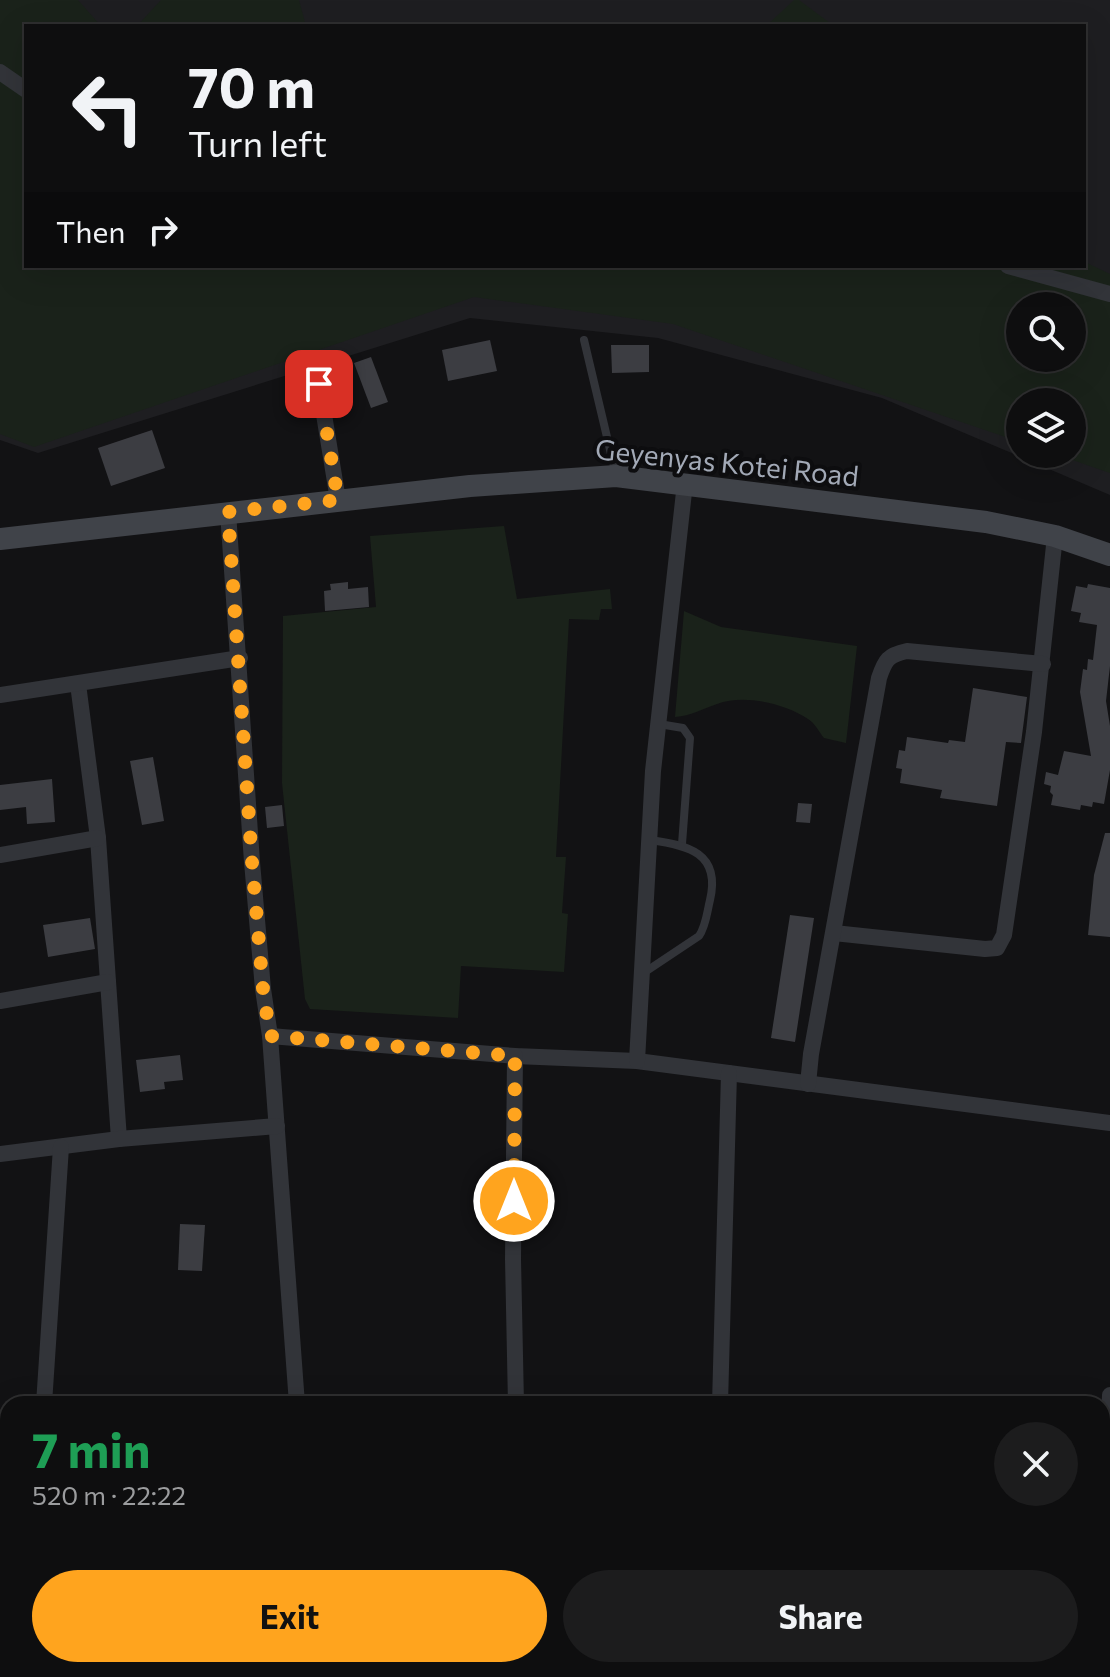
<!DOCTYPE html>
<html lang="en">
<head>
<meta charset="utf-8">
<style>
  :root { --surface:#0e0e0f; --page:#1c1c1d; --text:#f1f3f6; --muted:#9b9c9e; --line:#2e2e2f; --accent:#ffa41e }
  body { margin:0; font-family:Commissioner,sans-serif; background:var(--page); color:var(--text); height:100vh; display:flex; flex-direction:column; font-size:30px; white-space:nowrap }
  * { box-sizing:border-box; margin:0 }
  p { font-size:26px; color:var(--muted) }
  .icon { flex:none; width:44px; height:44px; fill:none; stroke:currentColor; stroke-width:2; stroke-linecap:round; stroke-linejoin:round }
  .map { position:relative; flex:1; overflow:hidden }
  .sheet { position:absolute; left:0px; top:1396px; width:1110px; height:282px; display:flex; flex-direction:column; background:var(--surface); border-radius:24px 24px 0 0; box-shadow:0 8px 32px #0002,0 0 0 2px var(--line) }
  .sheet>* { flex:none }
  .hud { position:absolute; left:24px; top:24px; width:1062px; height:244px; border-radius:0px; box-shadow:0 8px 32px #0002,0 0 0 2px var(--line); background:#0e0e0f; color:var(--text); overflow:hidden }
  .controls { position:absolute; left:1006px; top:292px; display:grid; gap:16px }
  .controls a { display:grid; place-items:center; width:80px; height:80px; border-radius:50%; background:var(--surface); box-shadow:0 8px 32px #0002,0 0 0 2px var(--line); font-size:40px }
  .pin { position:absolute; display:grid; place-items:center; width:68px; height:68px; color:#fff; margin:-34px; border-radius:16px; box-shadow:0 4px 12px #0006 }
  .me { position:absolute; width:88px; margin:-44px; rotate:0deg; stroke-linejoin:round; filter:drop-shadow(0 0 6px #0008) }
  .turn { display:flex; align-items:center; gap:28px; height:168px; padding:0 32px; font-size:36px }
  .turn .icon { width:104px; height:104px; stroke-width:2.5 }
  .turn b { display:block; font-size:56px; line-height:68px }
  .then { display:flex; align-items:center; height:76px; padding:0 32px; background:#0003; gap:16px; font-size:30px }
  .round { display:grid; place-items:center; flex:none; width:84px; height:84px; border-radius:42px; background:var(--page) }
  .summary { display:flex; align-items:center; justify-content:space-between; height:136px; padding:0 32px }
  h1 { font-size:48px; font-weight:700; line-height:60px; color:#1e9e55 }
  .cta { display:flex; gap:16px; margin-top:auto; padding:16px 32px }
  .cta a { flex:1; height:92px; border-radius:48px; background:var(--accent); color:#111; font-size:32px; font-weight:700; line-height:92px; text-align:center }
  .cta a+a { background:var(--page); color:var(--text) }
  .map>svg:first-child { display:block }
  .built { fill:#1e1e21; fill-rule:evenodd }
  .green { fill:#1a221a; fill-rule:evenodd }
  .building { fill:#3c3d42 }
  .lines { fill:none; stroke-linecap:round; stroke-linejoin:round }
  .lane { stroke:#323439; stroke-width:8 }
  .street { stroke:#323439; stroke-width:16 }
  .secondary { stroke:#404349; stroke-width:22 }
  .route { stroke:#ffa41e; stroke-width:14; stroke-dasharray:0 25.2 }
  .labels { text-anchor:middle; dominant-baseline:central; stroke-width:8; stroke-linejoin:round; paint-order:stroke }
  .street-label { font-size:28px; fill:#a2a9b6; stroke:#0d0d0f }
</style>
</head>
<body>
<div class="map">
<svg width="1110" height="1677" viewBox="0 0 1110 1677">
  <rect width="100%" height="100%" fill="#121214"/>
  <!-- built -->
  <path class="built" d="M 0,0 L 1110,0 L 1110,495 L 882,398 L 658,338 L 470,318 L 38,453 L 0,440 ZM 26,26 L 1084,26 L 1084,266 L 26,266 ZM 1020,306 L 1072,306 L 1072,358 L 1020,358 ZM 1020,402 L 1072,402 L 1072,454 L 1020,454 Z"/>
  <!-- green -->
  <g class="green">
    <path d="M 0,0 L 78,0 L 101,26 L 26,26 L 26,266 L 1084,266 L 1084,259 L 1089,264 L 1110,274 L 1110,473 L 1055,454 L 1072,454 L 1072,402 L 1020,402 L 1020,442 L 673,324 L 474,297 L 34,447 L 0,434 ZM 1020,306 L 1072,306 L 1072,358 L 1020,358 Z"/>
    <polygon points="161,0 299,0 306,26 137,26"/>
    <polygon points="794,0 799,0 834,26 766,26"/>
    <polygon points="504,526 517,599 610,589 612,609 601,609 599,620 569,619 556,857 566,857 562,913 568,914 564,972 461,966 458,1018 310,1009 305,999 282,783 283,616 376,607 370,536"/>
    <path d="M 684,611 L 721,627 L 857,646 L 846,743 L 824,738 C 819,732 815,723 808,719 C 784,703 744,694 717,704 C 702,709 691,716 675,717 Z"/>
  </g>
  <!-- building -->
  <g class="building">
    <polygon points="490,340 497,371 448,381 442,350"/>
    <polygon points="611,345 649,345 649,372 612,373"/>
    <polygon points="371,357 388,402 371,408 354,363"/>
    <polygon points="152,430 165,468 111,486 98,448"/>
    <polygon points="348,582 348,589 368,587 369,607 325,611 324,591 331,590 330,584"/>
    <polygon points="1088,584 1110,588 1110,666 1106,701 1110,726 1110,770 1104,804 1093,802 1092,807 1081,805 1080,810 1051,805 1053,795 1050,792 1051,786 1044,784 1046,772 1058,775 1064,751 1091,756 1080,692 1083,669 1087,670 1088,659 1093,660 1097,625 1079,622 1081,613 1071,611 1076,586 1087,588"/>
    <polygon points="973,688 1027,697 1021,743 1006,742 997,806 940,798 942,790 900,783 902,769 896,768 899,750 905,751 907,737 948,743 949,740 965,742"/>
    <polygon points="153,757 164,821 142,825 130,761"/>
    <polygon points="52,779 55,822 27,824 26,807 0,810 0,785"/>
    <polygon points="798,803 812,804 810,823 796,822"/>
    <polygon points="282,805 284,826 267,828 265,807"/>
    <polygon points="1105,833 1110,833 1110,937 1088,935 1094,875"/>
    <polygon points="790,915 814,918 795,1042 771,1038"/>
    <polygon points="90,918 95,949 48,957 43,925"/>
    <polygon points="180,1055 183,1080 164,1082 165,1089 140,1092 136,1060"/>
    <polygon points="180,1224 205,1225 202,1271 178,1270"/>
  </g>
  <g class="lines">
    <!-- lane -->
    <g class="lane">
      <polyline points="584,340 616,475"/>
      <polyline points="659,724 683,728 690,738 682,844"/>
      <path d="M 642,974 L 699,936 C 706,926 707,912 710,900 C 721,853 688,845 650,840"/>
    </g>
    <!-- street -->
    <g class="street">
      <polyline points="0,72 26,90"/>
      <polyline points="1008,266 1110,294"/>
      <polyline points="319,384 338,500"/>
      <polyline points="228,512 252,862 263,989 270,1036 297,1404"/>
      <polyline points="78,684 98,838 119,1139"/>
      <polyline points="0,695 240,658"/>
      <polyline points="0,855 98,838"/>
      <polyline points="834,933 985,949 997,948 1004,935 1034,732 1055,536"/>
      <polyline points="0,1001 108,982"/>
      <polyline points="270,1036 515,1056 637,1061 1110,1123"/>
      <polyline points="515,1056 513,1259 516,1404"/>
      <polyline points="637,1061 653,771 685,483"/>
      <path d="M 808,1084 L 811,1054 L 879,678 C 885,660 888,655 907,651 L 1043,664"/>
      <polyline points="0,1154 119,1139 277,1126"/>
      <polyline points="44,1404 61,1147"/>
      <polyline points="720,1404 729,1073"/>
      <polyline points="0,1420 8,1421"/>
      <polyline points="1102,1603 1110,1395"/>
      <polyline points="0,1616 8,1616"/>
      <polyline points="1102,1638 1110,1638"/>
      <polyline points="318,1670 319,1677"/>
      <polyline points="519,1677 519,1670"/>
      <polyline points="707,1677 708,1670"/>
      <polyline points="1098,1677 1098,1670"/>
    </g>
    <!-- secondary -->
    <polyline class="secondary" points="0,539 470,486 616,476 986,522 1055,536 1110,555"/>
  </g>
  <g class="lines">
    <!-- route -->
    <polyline class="route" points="319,384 338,500 228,512 252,862 263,989 270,1036 515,1056 514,1201"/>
  </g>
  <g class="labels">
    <!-- street labels -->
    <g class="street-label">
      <text transform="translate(727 462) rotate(6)">Geyenyas Kotei Road</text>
    </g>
  </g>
</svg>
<div class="controls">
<a><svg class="icon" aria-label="search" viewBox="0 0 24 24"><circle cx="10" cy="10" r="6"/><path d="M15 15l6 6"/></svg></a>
<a><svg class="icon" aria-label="layers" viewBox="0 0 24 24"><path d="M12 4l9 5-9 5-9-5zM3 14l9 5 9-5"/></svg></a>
</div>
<div class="pin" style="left:319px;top:384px;background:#d93025"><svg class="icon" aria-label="arrive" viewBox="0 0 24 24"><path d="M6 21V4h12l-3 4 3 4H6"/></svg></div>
<svg class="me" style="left:514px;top:1201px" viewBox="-20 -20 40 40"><circle r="17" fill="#ffa41e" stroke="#fff" stroke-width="3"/><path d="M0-11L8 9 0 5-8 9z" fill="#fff"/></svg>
<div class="hud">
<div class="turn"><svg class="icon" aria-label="left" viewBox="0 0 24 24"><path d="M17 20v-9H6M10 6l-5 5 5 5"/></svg><div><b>70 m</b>Turn left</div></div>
<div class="then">Then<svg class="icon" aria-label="right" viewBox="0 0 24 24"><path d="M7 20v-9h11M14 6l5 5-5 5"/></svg></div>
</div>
<section class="sheet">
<div class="summary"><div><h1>7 min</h1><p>520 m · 22:22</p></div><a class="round"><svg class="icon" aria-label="close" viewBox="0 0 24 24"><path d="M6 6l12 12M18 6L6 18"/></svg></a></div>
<div class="cta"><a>Exit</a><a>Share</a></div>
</section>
</div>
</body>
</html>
